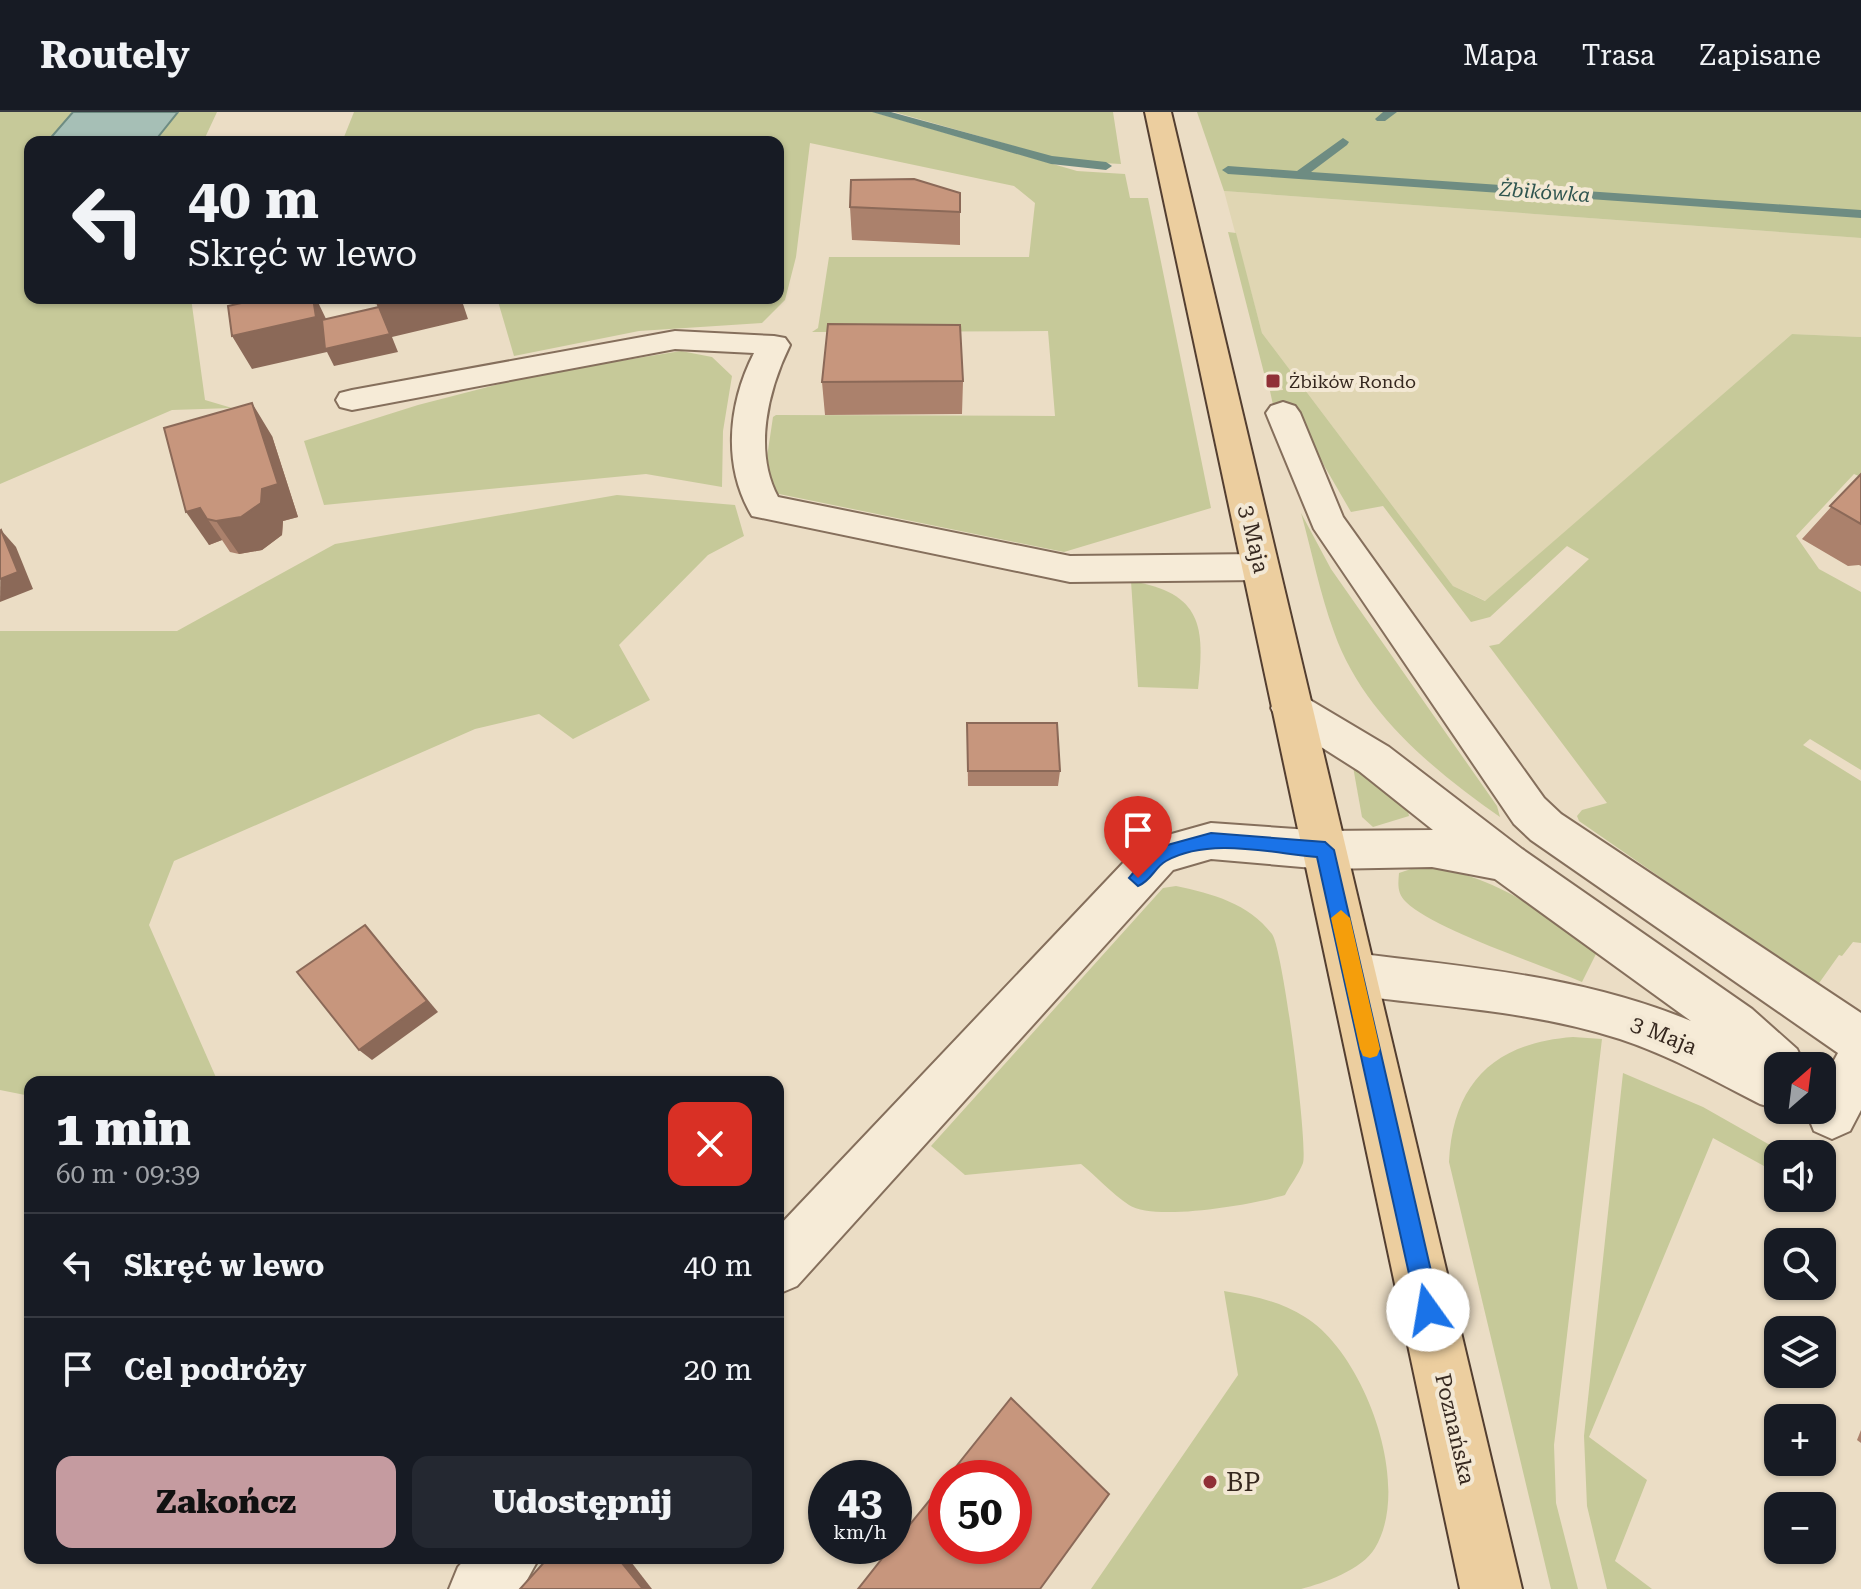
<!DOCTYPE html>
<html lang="pl">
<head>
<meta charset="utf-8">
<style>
  :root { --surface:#171b24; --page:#242831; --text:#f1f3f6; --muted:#9ea1a6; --line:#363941; --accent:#c59ba0 }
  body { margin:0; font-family:"Roboto Serif",serif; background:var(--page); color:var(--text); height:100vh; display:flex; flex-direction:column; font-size:30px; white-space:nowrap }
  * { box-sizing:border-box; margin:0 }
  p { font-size:26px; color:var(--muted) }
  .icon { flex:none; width:44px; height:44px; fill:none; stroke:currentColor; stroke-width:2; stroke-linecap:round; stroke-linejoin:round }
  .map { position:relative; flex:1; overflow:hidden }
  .sheet { position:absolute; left:24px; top:964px; width:760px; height:488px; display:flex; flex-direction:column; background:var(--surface); border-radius:16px; box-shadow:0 2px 6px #0004 }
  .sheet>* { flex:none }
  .hud { position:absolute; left:24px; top:24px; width:760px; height:168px; border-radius:16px; box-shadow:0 2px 6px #0004; background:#171b24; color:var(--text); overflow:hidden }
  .needle { width:52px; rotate:28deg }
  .buttons { position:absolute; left:1764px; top:940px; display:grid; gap:16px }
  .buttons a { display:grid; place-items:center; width:72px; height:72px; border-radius:16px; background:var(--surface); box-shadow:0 2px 6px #0004; font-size:40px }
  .speed { position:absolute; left:808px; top:1348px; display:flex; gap:16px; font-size:40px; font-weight:700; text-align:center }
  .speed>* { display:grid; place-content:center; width:104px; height:104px; border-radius:50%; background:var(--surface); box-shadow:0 2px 6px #0004; line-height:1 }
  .speed small { font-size:20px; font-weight:400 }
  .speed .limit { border:12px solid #d22; background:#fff; color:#111 }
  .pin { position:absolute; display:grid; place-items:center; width:68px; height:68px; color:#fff; margin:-82px -34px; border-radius:50% 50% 50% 0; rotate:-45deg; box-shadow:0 0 8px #0007 }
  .pin .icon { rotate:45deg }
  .me { position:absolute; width:88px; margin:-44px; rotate:347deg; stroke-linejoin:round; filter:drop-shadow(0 0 6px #0008) }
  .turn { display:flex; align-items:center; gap:28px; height:168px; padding:0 32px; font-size:36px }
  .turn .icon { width:104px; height:104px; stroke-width:2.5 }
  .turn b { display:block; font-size:56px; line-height:68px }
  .round { display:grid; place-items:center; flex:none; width:84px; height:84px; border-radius:16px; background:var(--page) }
  .head { display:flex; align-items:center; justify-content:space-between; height:136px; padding:0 32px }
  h1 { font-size:48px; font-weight:800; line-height:60px }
  .primary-button { display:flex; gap:16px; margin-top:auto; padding:16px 32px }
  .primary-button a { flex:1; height:92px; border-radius:16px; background:var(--accent); color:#111; font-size:32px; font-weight:800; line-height:92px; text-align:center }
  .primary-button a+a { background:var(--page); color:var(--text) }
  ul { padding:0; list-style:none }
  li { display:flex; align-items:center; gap:24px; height:104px; padding:0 32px; border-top:2px solid var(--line) }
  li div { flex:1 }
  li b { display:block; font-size:30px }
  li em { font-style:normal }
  header { display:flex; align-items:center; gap:48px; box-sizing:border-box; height:112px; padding:0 40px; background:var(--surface); border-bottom:2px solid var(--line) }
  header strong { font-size:38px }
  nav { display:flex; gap:44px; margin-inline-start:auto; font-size:28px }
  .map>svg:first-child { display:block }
  .farmland { fill:#e0d6b3 }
  .green { fill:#c6c999 }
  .water { fill:#a6bfb6; stroke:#6e8c82; stroke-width:2 }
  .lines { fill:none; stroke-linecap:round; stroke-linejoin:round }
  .stream { fill:#6e8c82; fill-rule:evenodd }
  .minor-casing { stroke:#856f5c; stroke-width:4 }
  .major-casing { stroke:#533e30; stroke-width:4 }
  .minor { fill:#f6ebd7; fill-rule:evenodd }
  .major { fill:#ecce9f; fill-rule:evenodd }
  .wall { fill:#ab816c }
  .shaded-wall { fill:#8b6958 }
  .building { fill:#c7967d; stroke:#8b6958; stroke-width:2 }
  .route { fill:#1a73e8; stroke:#114b97; stroke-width:2 }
  .slow { fill:#f59e0b }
  .poi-dot { fill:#903037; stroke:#f3e8d4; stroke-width:3 }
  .labels { text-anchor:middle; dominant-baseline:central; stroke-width:8; stroke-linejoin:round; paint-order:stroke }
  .far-poi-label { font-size:18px; fill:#36281f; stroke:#f3e8d4; text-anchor:start }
  .far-water-label { font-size:20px; font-style:italic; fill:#2f5550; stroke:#f3e8d4 }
  .street-label { font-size:22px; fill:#36281f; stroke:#f3e8d4 }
  .near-poi-label { font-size:26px; fill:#36281f; stroke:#f3e8d4; text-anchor:start }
</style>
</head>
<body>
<header>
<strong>Routely</strong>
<nav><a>Mapa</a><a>Trasa</a><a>Zapisane</a></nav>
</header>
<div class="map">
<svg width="1861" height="1477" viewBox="0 0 1861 1477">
  <rect width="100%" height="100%" fill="#ebddc5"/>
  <!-- farmland -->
  <polygon class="farmland" points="1224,79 1861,126 1861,225 1792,222 1486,489 1453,474 1262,221"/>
  <!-- green -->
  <g class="green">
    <polygon points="0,0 217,0 203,30 30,30 30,186 191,186 205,288 232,296 172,298 0,372"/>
    <polygon points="354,0 873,0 1077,59 1125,62 1130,86 1148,86 1211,396 1064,440 774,381 767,345 773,305 776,303 1055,304 1048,219 812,220 818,216 829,145 1029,145 1035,91 1014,74 810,31 796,145 785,188 762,211 639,219 514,244 497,186 778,186 778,30 342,30"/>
    <polygon points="894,0 1113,0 1121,52 1066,49"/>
    <polygon points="1197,0 1861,0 1861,126 1224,79"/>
    <polygon points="1228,120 1236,121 1262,221 1453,474 1485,489 1792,222 1861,225 1861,365 1854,362 1796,424 1819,457 1861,480 1861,658 1810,627 1803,633 1861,669 1861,831 1853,830 1842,844 1839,843 1817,874 1579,709 1577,704 1582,698 1607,691 1489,534 1499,532 1589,447 1567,434 1490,505 1471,510 1383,394 1351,400 1289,293 1273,293 1270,279 1283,278 1278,262 1264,261"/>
    <polygon points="681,239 712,245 732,264 723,319 722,375 646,362 324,393 304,329 418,293 534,263"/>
    <polygon points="617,383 735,393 744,424 708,443 619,533 650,588 573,627 539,602 475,617 174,749 149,813 218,970 30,970 30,984 0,978 0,519 177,519 335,432"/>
    <path d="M 1301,401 L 1331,457 L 1497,694 L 1500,705 C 1433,658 1362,600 1334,520 C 1320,482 1312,440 1301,401 Z"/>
    <path d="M 1131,469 C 1202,481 1205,514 1198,577 L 1138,575 Z"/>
    <polygon points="1352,649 1407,693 1409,704 1373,715 1362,705"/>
    <path d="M 1423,753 C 1501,766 1535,796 1597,840 L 1582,870 C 1542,853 1433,817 1406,790 C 1397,782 1398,772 1399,761 Z"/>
    <path d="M 1176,774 C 1213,782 1248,791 1272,822 C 1283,836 1308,1032 1303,1051 C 1299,1062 1290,1073 1285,1083 C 1255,1092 1155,1110 1129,1093 C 1112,1082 1097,1065 1081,1052 L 965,1063 L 931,1034 L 1163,776 Z"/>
    <path d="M 1573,925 L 1602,927 L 1554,1333 L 1556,1391 L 1578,1477 L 1551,1477 L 1449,1050 C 1453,971 1494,931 1573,925 Z"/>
    <polygon points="1623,961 1703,995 1777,1037 1770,1053 1764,1054 1713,1026 1589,1325 1647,1368 1615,1449 1652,1477 1607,1477 1587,1394 1584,1324"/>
    <path d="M 1224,1179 C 1253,1184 1280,1189 1305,1205 C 1364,1241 1413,1373 1375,1436 C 1362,1458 1324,1471 1301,1477 L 1091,1477 L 1238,1263 Z"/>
  </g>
  <!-- water -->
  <polygon class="water" points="73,0 178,0 154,30 47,30"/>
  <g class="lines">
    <!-- stream -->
    <g class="stream">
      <polygon points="872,0 891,0 1052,44 1106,50 1112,54 1106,58 1051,52"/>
      <polygon points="1383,0 1397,0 1385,9 1377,9 1375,7"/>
      <polygon points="1343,26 1349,30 1347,33 1311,60 1861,98 1861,106 1228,62 1222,58 1228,54 1297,59"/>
    </g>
    <defs>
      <g id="minor">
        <path d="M 675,219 L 774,224 L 785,226 L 790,233 C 768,278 753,339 778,385 L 1070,444 L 1260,442 L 1273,446 L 1278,455 L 1273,464 L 1260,468 L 1070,470 L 752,404 C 722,354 728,292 754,241 L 675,237 L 352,298 L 340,295 L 336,288 L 340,281 L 352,278 Z"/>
        <polygon points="1283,290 1295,294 1300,301 1343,405 1544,686 1561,702 1861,901 1861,998 1850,1019 1832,1027 1814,1019 1807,1002 1808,998 1822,998 1822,970 1838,941 1531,728 1514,712 1314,417 1266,301 1271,294"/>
        <path d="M 1291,580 L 1305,585 L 1389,635 L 1522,737 L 1752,897 L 1797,937 L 1805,954 L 1778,954 L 1781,998 L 1760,992 C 1715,969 1669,943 1620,927 C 1534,899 1442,895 1353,883 L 1336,877 L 1329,862 L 1336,847 L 1353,841 C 1469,855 1582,864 1691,909 L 1495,767 L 1432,755 L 1325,757 L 1211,747 L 1173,758 L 797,1174 L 778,1182 L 778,1115 L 1143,730 L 1211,711 L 1325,719 L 1433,718 L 1359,659 L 1277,607 L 1271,596 L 1277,585 Z"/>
        <polygon points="466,1446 539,1446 522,1477 449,1477 458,1455"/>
      </g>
      <polygon id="major" points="1145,0 1171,0 1522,1477 1460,1477"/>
    </defs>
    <!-- minor casing -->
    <use href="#minor" class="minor-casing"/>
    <!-- major casing -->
    <use href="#major" class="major-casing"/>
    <!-- minor -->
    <use href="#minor" class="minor"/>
    <!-- major -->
    <use href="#major" class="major"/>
  </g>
  <!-- wall -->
  <g class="wall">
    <polygon points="960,81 960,133 852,128 850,95"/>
    <polygon points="963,269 962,302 825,303 822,270"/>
    <polygon points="164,316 272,324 298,405 283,409 282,423 262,438 239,442 230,440 222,428 209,433"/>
    <polygon points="1861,362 1861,454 1859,453 1848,454 1802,427"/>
    <polygon points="967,611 1060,659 1058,674 968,674"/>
    <polygon points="1861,1318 1861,1331 1857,1328"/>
  </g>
  <!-- shaded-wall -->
  <g class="shaded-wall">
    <polygon points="313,186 316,186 327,209 390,223 376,191 400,186 461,186 468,207 392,225 398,240 334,254 327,240 252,257 232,224"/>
    <polygon points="252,291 272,324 298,405 283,409 282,423 262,438 239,442 216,409"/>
    <polygon points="200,396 222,428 209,433 186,400"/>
    <polygon points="1,418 16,435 33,477 0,490"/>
    <polygon points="365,813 438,900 372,948 359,938"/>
    <polygon points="618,1446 628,1446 652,1477 643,1477"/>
  </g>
  <!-- building -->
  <g class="building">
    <polygon points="914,67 960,81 960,100 850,95 851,68"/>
    <polygon points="263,186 313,186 316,205 232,224 228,194"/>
    <polygon points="374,186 400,186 376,191"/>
    <polygon points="379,195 390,222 325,237 322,208"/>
    <polygon points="828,212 960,213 963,269 822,270"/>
    <polygon points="252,291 278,372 262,377 261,391 241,405 216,409 207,407 200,396 186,400 164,316"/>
    <polygon points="1861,362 1861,412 1830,394"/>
    <polygon points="1,418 18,460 0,467 0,419"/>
    <polygon points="967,611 1057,611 1060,659 968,659"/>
    <polygon points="365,813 427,889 359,938 297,860"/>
    <polygon points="1011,1286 1109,1382 1040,1477 858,1477 892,1434 894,1434 894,1432 946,1368 946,1434 1014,1434 1014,1366 947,1366"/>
    <polygon points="548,1446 618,1446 643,1477 520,1477"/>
  </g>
  <!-- route -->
  <path class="route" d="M 1211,721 L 1325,730 L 1334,738 L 1440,1198 L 1437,1206 L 1428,1209 L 1420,1206 L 1417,1198 L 1317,745 C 1271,741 1209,725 1166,749 C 1155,755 1151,769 1138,774 L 1129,766 L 1153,737 Z"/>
  <!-- slow -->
  <polygon class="slow" points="1341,798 1350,806 1380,937 1377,944 1370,946 1363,944 1360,937 1331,806"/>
  <!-- markers -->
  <g class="poi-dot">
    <rect x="1265" y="261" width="16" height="16" rx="4"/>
    <circle cx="1210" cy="1370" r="8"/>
  </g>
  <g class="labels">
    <!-- far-poi labels -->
    <g class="far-poi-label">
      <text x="1289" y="269">Żbików Rondo</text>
    </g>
    <!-- far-water labels -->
    <g class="far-water-label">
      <text transform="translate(1545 80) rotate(4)">Żbikówka</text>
    </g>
    <!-- street labels -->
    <g class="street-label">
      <text transform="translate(1254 427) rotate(77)">3 Maja</text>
      <text transform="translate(1664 923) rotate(22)">3 Maja</text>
      <text transform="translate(1455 1317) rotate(77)">Poznańska</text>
    </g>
    <!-- near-poi labels -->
    <g class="near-poi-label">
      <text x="1226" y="1370">BP</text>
    </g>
  </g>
</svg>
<div class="buttons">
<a><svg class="needle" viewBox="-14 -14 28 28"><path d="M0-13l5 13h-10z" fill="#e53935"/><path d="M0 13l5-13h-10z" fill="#9ea1a6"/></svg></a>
<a><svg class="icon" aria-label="sound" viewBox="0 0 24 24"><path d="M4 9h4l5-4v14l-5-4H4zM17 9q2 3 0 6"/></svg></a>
<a><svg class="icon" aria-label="search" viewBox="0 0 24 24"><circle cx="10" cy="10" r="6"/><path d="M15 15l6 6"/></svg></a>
<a><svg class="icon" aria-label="layers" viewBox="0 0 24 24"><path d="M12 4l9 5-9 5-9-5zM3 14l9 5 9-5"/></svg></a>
<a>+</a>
<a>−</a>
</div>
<div class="speed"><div>43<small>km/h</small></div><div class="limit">50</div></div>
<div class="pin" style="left:1138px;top:766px;background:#d93025"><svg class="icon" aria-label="arrive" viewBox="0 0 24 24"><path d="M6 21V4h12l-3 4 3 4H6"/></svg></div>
<svg class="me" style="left:1428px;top:1198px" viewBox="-20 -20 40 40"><circle r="19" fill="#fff"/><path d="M0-13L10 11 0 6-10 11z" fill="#1a73e8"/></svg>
<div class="hud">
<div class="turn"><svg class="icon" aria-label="left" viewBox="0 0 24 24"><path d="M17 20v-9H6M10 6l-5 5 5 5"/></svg><div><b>40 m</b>Skręć w lewo</div></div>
</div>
<section class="sheet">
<div class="head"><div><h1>1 min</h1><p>60 m · 09:39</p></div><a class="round" style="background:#d93025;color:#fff"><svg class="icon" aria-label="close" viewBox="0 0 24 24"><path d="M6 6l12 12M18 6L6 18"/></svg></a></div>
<ul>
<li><svg class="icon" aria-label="left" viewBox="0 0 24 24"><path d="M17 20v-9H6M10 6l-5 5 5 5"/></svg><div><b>Skręć w lewo</b></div><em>40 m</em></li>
<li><svg class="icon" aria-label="arrive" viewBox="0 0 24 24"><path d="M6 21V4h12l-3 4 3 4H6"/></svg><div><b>Cel podróży</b></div><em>20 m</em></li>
</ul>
<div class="primary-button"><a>Zakończ</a><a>Udostępnij</a></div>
</section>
</div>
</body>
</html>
